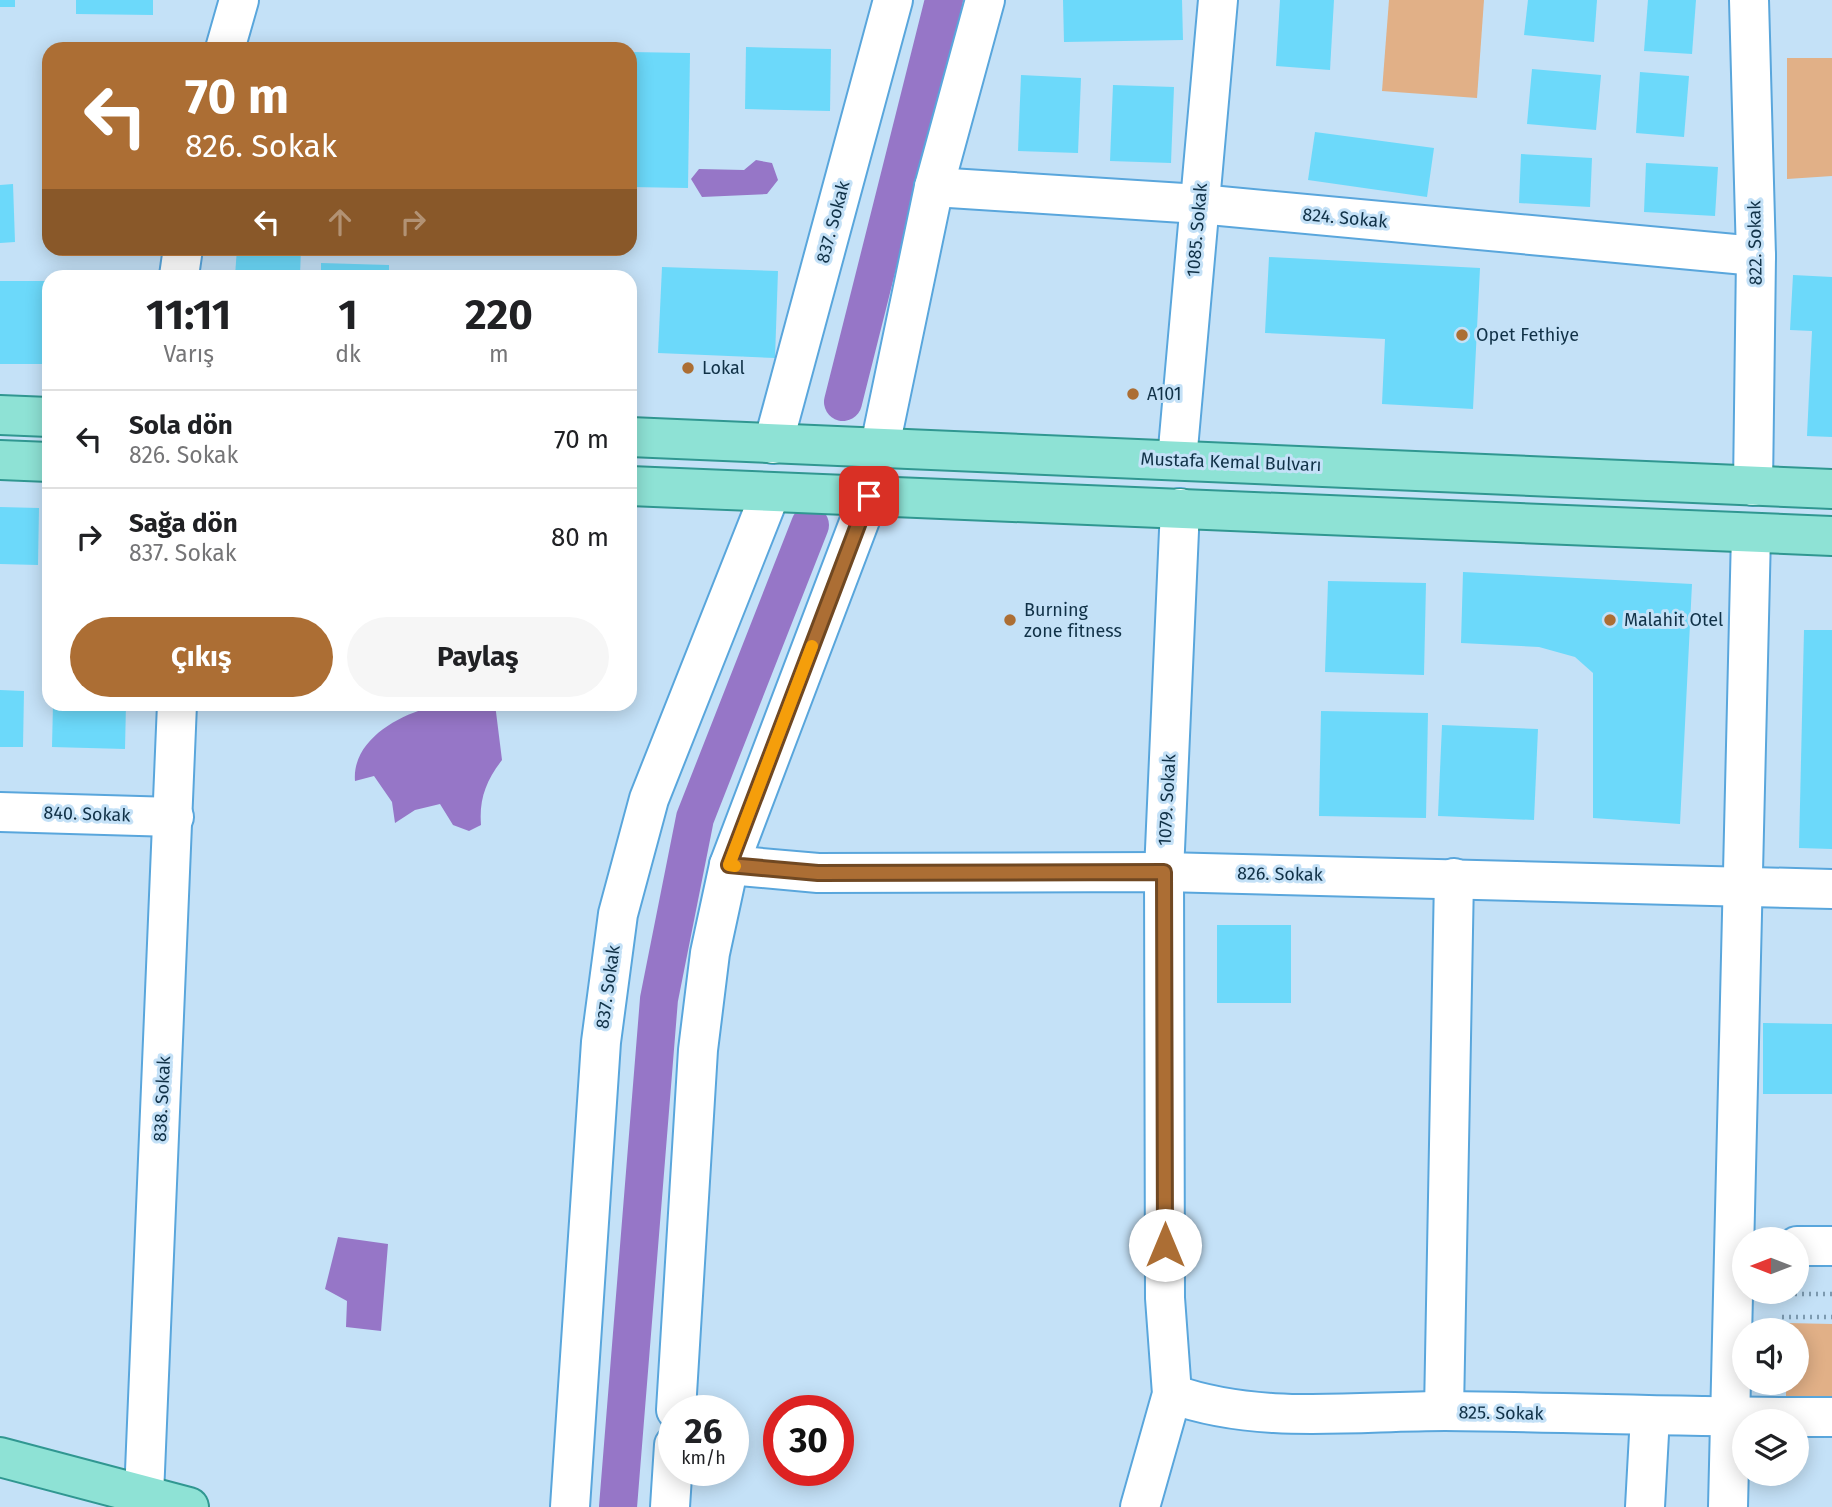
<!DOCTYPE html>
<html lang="tr">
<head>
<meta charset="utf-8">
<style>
  :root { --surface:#fff; --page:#f6f6f6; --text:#202124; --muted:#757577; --line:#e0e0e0; --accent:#ac6e34 }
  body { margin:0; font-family:"Fira Sans",sans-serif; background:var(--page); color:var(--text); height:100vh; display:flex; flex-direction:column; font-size:26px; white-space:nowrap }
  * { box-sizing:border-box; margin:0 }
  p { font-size:23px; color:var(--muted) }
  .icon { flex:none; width:38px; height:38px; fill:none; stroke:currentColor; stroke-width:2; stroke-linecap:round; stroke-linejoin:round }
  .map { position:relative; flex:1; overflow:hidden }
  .side { position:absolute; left:42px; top:270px; width:595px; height:441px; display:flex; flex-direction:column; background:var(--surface); border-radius:21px; box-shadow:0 4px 18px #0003 }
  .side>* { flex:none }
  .banner { position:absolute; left:42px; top:42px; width:595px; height:214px; border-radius:21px; box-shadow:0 4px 18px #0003; background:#ac6e34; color:#fff; overflow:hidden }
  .needle { width:46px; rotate:270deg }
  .controls { position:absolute; left:1732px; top:1227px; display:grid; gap:14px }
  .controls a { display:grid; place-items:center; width:77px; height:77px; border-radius:50%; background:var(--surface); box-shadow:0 4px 18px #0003; font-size:35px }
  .speed { position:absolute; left:658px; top:1395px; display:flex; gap:14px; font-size:35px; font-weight:700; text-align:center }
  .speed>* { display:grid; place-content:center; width:91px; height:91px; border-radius:50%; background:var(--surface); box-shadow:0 4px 18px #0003; line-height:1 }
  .speed small { font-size:18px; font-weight:400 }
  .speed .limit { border:10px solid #d22; background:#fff; color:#111 }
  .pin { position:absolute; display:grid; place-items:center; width:60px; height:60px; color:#fff; margin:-30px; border-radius:14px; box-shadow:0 4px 10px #0006 }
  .me { position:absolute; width:77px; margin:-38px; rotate:0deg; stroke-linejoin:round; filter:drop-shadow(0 0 5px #0008) }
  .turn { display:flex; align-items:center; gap:24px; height:147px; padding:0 28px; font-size:32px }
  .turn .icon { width:91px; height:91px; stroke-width:2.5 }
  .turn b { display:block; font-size:49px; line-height:60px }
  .lanes { display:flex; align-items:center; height:66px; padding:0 28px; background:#0003; justify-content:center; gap:35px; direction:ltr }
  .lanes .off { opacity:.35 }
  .eta { display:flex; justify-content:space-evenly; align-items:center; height:119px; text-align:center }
  .eta b { font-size:42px; font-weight:700; line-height:49px }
  .primary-button { display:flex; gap:14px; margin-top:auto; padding:14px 28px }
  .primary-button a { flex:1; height:80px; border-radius:42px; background:var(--accent); color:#fff; font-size:28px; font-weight:700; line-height:80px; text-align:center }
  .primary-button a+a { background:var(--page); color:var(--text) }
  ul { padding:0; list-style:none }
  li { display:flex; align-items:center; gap:21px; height:98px; padding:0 28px; border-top:2px solid var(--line) }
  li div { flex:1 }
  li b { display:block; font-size:26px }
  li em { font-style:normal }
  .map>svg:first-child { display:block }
  .green { fill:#e1b087 }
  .water { fill:#9676c7 }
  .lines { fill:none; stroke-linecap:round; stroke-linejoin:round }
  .canal { stroke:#9676c7; stroke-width:38 }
  .building { fill:#6cd9fa }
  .minor-casing { stroke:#59a6dc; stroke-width:42 }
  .major-casing { stroke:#309791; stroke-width:42 }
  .path { stroke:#7c9ab0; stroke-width:4.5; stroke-dasharray:2 5; stroke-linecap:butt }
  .minor { stroke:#fff; stroke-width:38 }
  .major { stroke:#8ee2d5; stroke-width:38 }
  .route-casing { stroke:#704822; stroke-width:18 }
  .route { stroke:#ac6e34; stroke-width:12 }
  .slow { stroke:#f59e0b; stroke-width:12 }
  .poi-dot { fill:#ac6e34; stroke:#c4e1f7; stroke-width:2.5 }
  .labels { text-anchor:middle; stroke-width:6; stroke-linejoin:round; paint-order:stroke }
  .street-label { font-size:18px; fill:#103147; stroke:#c4e1f7 }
  .poi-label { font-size:18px; fill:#103147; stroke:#c4e1f7; text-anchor:start }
</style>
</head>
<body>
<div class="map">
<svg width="1832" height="1507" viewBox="0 0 1832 1507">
  <rect width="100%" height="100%" fill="#c4e1f7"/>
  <g class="green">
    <path d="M1389,0H1484L1477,98L1382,91Z"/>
    <path d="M1787,58H1832V176L1787,179Z"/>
    <path d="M1787,1323L1832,1324V1406L1786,1405V1383L1797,1382V1330H1787Z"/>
  </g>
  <g class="water">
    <path d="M756,160L772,163L778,180L767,194L702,197L691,179L699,169L744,170Z"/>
    <path d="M455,704H495L502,760C486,781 479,799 481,825L469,831L453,825L440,804L415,810L395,823L392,802L374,776L355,781C352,744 391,719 424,709C434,706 448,708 455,704Z"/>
    <path d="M338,1237L388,1244L381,1331L346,1327L347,1301L325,1289Z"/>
  </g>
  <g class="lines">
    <g class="canal">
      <path d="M843,402L944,0"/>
      <path d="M618,1507L659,999L695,818L810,525"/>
    </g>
  </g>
  <g class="building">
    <rect x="0" y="0" width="15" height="7"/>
    <path d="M76,0H153V15L76,14Z"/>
    <path d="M1063,0H1182L1183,40L1064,42Z"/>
    <path d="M1280,0H1334L1330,70L1276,66Z"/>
    <path d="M1528,0H1597L1594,42L1524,35Z"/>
    <path d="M1648,0H1696L1692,54L1644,51Z"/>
    <path d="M746,47L831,49L830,111L745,109Z"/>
    <path d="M630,52L690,53L688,188L630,187Z"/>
    <path d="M1532,69L1601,75L1596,130L1527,124Z"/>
    <path d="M1640,72L1689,76L1684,137L1636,133Z"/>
    <path d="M1021,75L1081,78L1078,153L1018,151Z"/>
    <path d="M1113,85L1174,87L1171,163L1110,161Z"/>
    <path d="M1315,132L1434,148L1427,197L1308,180Z"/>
    <path d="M1521,154L1592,158L1590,207L1519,203Z"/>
    <path d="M1646,163L1718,167L1715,216L1644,212Z"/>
    <path d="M13,184L15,242L0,243V185Z"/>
    <path d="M237,248H301L300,276H235Z"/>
    <path d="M1269,257L1480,268L1473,409L1382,404L1385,339L1265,333Z"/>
    <path d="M321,263L389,265V276H321Z"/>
    <path d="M662,267L778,271L775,358L658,353Z"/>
    <path d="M462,270V276H398V271Z"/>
    <path d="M1793,275L1832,277V437L1807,436L1812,331L1790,330Z"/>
    <rect x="0" y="281" width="49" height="83"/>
    <path d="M0,507L39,508L38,565L0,564Z"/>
    <path d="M1463,572L1692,584L1680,824L1593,818V673L1575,657L1539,647L1461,643Z"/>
    <path d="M1328,581L1426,583L1424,675L1325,672Z"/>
    <path d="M1804,630H1832V849L1799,848Z"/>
    <path d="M0,690L24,691L23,747H0Z"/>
    <path d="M53,704H126L125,749L52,747Z"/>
    <path d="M1321,711L1428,713L1426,818L1319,816Z"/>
    <path d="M1442,725L1538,729L1534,820L1438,816Z"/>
    <rect x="1217" y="925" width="74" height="78"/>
    <path d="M1763,1023L1832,1024V1094H1763Z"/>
  </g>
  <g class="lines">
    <defs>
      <g id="minor">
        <path d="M1749,0L1756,256L1753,486"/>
        <path d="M225,49L239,0"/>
        <path d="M934,187L1199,204L1756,256"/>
        <path d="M179,276L183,248"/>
        <path d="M773,444L893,0"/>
        <path d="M880,446L934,187L985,0"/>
        <path d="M1177,460L1218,0"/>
        <path d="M0,812L174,817"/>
        <path d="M729,865L818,873L1164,872L1832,889"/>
        <path d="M1797,1246H1832"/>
        <path d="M1172,1394C1259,1425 1354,1411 1445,1411C1574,1412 1703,1418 1832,1417"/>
        <path d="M676,1410L698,1050L710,953L729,865L869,496"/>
        <path d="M1444,1411L1454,878"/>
        <path d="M144,1495L177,704"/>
        <path d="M570,1507L601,1042L618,914L649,799L770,494"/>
        <path d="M670,1507L674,1445"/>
        <path d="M1140,1507L1172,1394L1165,1298L1164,872L1180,508"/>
        <path d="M1645,1507L1650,1416"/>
        <path d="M1728,1507L1751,534"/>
      </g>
      <g id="major">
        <path d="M0,415L49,417"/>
        <path d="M630,437L1832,489"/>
        <path d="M0,460L49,462"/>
        <path d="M630,486L1832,536"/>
        <path d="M0,1457L189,1507"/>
      </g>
    </defs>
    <use href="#minor" class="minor-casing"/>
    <use href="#major" class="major-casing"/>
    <g class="path">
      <path d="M1781,1294H1832"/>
      <path d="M1782,1317H1832"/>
    </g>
    <use href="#minor" class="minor"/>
    <use href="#major" class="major"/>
  </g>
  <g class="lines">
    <defs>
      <path id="route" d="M869,496L729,865L818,873L1164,872L1165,1245"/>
    </defs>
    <use href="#route" class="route-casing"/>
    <use href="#route" class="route"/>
    <path class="slow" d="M735,866L729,865L812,646"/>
  </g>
  <g class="poi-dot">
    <circle cx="1462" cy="335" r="7"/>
    <circle cx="688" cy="368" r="7"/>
    <circle cx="1133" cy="394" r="7"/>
    <circle cx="1010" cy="620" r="7"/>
    <circle cx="1610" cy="620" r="7"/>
  </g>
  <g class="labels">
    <g class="street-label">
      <text transform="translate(1345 218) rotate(5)" y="6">824. Sokak</text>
      <text transform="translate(833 222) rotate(-75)" y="6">837. Sokak</text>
      <text transform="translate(1197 230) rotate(-85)" y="6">1085. Sokak</text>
      <text transform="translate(1755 243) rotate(-91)" y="6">822. Sokak</text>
      <text transform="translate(1231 462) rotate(2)" y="6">Mustafa Kemal Bulvarı</text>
      <text transform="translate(1167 800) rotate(-87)" y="6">1079. Sokak</text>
      <text transform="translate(87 814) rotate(2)" y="6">840. Sokak</text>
      <text transform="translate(1280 874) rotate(1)" y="6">826. Sokak</text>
      <text transform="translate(608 987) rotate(-82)" y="6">837. Sokak</text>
      <text transform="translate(162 1099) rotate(-87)" y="6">838. Sokak</text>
      <text transform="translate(1501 1413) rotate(1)" y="6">825. Sokak</text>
    </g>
    <g class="poi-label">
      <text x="1476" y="341">Opet Fethiye</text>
      <text x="702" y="374">Lokal</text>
      <text x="1147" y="400">A101</text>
      <text x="1024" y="616">Burning<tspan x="1024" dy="21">zone fitness</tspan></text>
      <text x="1624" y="626">Malahit Otel</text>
    </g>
  </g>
</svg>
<div class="controls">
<a><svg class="needle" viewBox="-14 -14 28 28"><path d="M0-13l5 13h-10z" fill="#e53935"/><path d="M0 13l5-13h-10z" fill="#757577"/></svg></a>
<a><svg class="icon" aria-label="sound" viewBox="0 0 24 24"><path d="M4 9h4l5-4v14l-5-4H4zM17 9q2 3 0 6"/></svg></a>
<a><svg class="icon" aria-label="layers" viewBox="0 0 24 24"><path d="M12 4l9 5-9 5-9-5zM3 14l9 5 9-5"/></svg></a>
</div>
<div class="speed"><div>26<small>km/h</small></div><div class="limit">30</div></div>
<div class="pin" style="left:869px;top:496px;background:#d93025"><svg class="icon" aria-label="arrive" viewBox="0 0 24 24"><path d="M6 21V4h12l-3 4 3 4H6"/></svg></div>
<svg class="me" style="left:1165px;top:1245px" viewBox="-20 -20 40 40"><circle r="19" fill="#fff"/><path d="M0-13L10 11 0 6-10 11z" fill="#ac6e34"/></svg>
<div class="banner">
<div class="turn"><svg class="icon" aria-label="left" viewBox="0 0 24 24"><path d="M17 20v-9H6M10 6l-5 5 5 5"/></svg><div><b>70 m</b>826. Sokak</div></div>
<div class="lanes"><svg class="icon" aria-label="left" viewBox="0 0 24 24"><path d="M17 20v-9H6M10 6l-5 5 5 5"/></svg><svg class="icon off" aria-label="ahead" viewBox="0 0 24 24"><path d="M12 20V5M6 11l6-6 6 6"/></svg><svg class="icon off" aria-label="right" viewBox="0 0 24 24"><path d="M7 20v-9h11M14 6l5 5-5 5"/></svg></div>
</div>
<section class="side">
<div class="eta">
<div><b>11:11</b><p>Varış</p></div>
<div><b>1</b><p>dk</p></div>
<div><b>220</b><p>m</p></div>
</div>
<ul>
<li><svg class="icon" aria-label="left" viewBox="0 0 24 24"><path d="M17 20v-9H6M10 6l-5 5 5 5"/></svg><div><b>Sola dön</b><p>826. Sokak</p></div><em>70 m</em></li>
<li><svg class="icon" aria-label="right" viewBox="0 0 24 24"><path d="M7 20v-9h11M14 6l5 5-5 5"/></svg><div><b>Sağa dön</b><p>837. Sokak</p></div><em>80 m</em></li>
</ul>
<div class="primary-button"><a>Çıkış</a><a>Paylaş</a></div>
</section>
</div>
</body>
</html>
